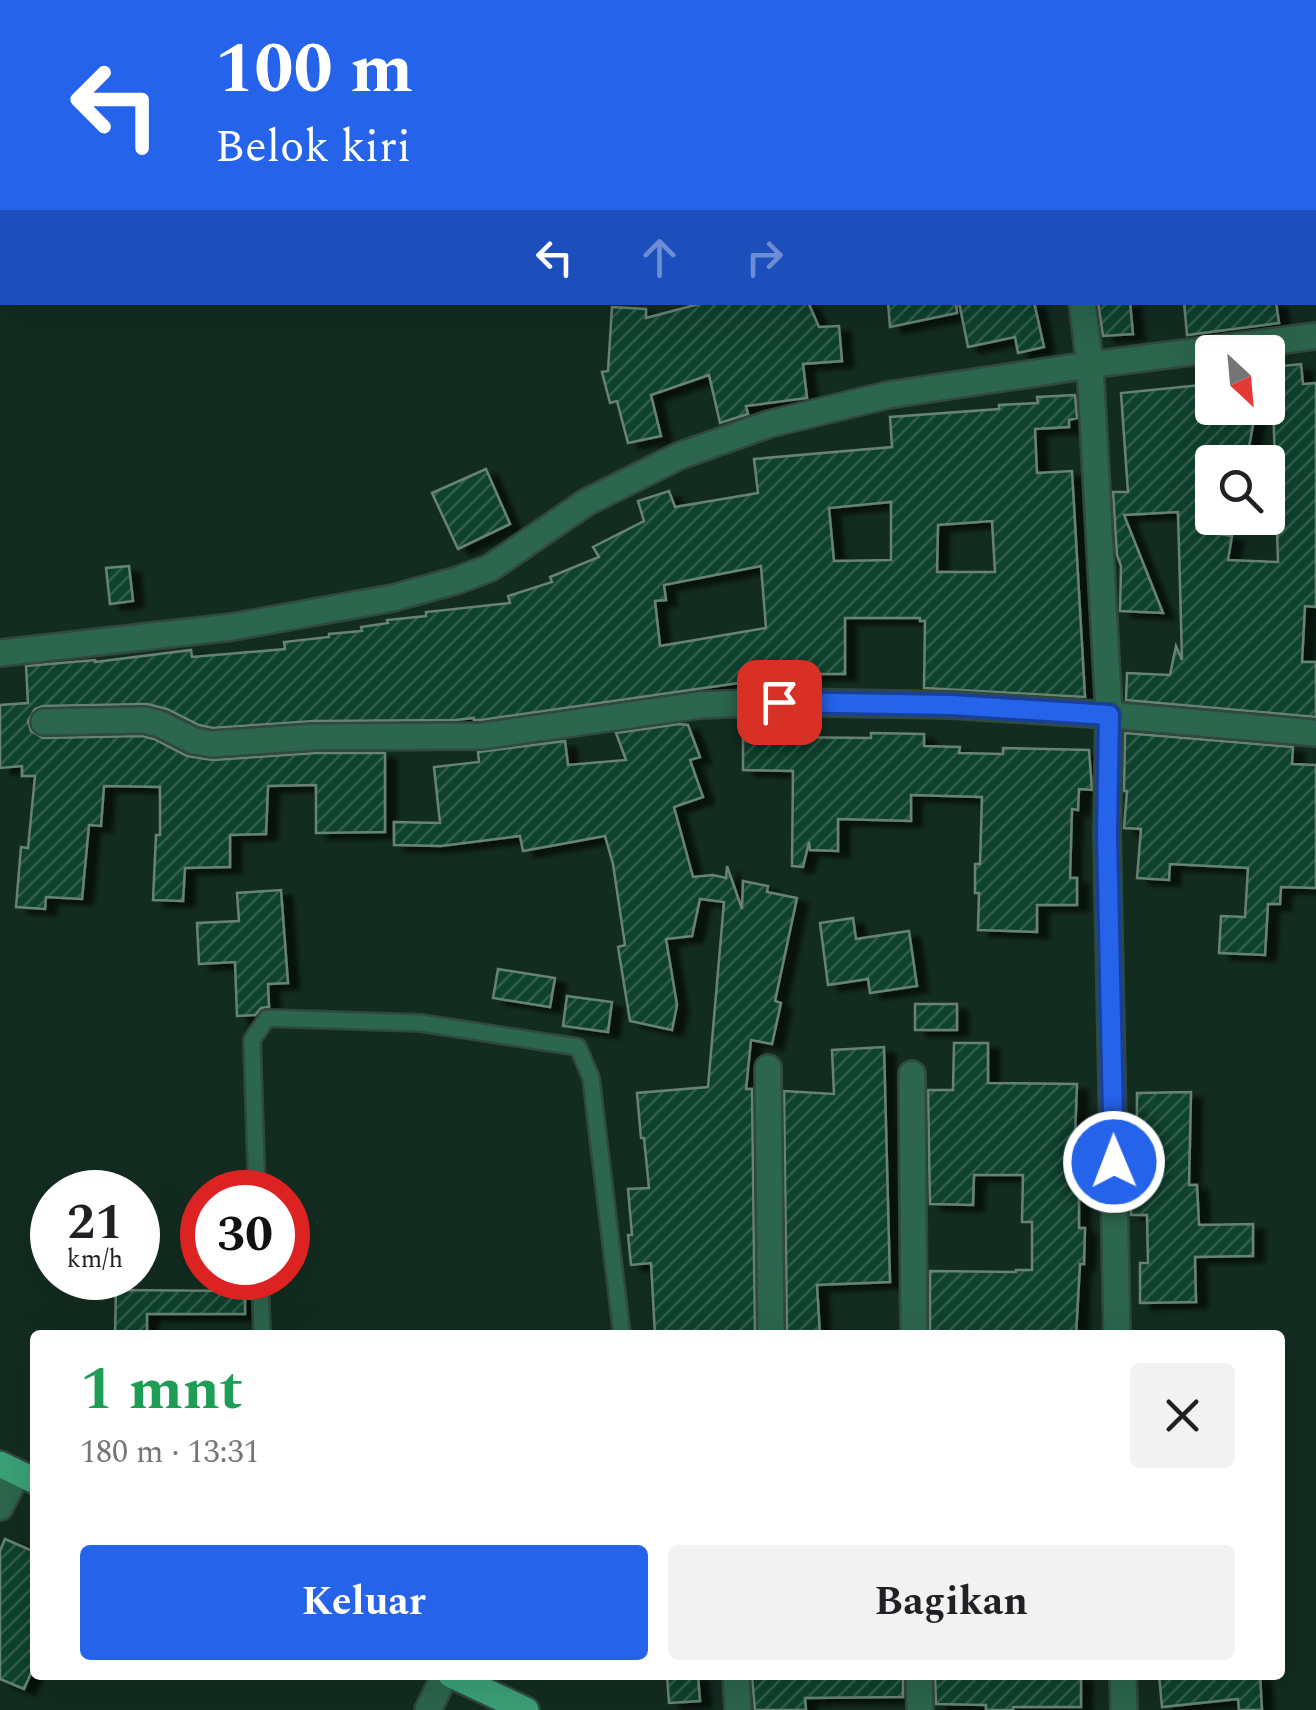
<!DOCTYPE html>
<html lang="id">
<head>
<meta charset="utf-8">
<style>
  :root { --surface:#fff; --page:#f2f2f2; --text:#202124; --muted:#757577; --accent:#2563eb }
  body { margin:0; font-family:Spectral,serif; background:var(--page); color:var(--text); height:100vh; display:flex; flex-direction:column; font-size:38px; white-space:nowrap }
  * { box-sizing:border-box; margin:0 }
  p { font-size:32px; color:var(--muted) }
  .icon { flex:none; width:55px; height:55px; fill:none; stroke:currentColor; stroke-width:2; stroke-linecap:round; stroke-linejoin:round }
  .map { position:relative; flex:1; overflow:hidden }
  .side { position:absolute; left:30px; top:1330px; width:1255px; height:350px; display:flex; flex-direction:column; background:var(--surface); border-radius:10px; box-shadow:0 10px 40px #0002 }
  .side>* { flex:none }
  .banner { position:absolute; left:0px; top:0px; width:1318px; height:305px; box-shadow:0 10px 40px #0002; background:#2563eb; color:#fff; overflow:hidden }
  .needle { width:65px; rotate:154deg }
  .buttons { position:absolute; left:1195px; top:335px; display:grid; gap:20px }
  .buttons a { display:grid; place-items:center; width:90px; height:90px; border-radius:10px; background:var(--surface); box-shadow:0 10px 40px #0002; font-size:50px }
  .speed { position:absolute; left:30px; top:1170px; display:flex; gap:20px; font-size:50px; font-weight:700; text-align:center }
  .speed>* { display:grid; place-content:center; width:130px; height:130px; border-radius:50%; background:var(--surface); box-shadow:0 10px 40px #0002; line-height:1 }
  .speed small { font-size:25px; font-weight:400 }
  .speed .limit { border:15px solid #d22; background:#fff; color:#111 }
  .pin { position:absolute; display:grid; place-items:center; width:85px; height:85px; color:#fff; margin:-42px; border-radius:20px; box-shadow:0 5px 15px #0006 }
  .me { position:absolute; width:110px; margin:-55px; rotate:359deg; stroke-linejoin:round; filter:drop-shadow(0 0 8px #0008) }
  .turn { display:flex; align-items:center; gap:35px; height:210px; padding:0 50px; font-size:45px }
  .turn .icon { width:130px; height:130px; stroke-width:2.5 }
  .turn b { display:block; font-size:70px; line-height:85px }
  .lanes { display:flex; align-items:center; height:95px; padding:0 50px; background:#0003; justify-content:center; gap:50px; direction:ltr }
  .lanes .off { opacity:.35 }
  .round { display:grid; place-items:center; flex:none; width:105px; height:105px; border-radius:10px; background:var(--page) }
  .summary { display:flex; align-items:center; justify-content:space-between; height:170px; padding:0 50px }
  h1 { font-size:60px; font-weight:700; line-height:75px; color:#1e9e55 }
  .button { display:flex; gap:20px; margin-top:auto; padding:20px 50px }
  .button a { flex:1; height:115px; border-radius:10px; background:var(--accent); color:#fff; font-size:40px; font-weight:700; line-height:115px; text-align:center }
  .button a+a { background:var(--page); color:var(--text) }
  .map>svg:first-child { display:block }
  .building { fill:url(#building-hatch); stroke:#678374; stroke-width:2.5; fill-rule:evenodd; filter:url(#shadow) }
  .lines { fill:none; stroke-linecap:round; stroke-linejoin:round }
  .lane-casing { stroke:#31483c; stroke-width:20 }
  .street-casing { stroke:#31483c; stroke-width:30 }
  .primary-casing { stroke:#31483c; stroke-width:30 }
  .lane { stroke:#2c664c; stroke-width:15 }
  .street { stroke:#2c664c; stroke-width:25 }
  .primary { stroke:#3ca176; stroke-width:25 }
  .route-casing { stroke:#184099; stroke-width:25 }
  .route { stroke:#2563eb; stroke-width:18 }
</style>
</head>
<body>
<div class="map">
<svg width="1316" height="1710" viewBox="0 0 1316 1710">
  <defs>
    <pattern id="building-hatch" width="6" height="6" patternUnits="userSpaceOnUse" patternTransform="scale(2.5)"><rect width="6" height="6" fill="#10422e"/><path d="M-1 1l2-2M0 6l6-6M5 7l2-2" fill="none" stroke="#325d4b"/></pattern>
    <filter id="shadow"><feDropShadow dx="11" dy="6" stdDeviation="2.5" flood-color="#0009"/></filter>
  </defs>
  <rect width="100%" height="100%" fill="#132c20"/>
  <g class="building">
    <path d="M706,302H808L819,327L839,326L842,361L803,364L807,398L746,406L748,414L720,423L709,375L651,395L661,436L628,443L617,401L610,403L602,372L608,371L612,307L646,309V318Z"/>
    <path d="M888,302H956L957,313L890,327Z"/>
    <path d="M959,302H1034L1044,347L1018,353L1015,337L968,347Z"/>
    <path d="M1098,302H1130L1133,334L1103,336Z"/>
    <path d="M1184,302H1276L1279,323L1187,335Z"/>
    <path d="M1301,364L1303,384L1316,383V607L1305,606L1302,662H1316V717L1126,700L1127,673L1170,675L1176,646L1182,660L1178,512L1124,515L1163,613L1120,611L1121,566L1117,555L1113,492H1128L1121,393L1212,384V408H1256L1249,447H1212L1214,533L1232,536L1228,560L1278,562L1272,367Z"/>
    <path d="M1075,395L1077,418L1069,420V427L1035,429L1037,473L1072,471L1085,697L924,688L925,621H920V618H845V674H784L785,686L739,687V683L481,720H474V718L455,720L314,721L213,728L199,725L167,709L147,704L43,706L35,709L28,721L31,731L43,738L142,736L154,739L187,756L213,760L315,753H385V832L316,833V785L268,786L266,834L230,835V867L185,868L183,901L153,900L156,835H160V787L104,786L101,826L89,825L82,899L46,897L45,909L16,907L21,847L28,848L35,776H22V766L0,768V705L28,703L26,666L95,660V662L191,650L192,657L285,649L284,642L329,637V634L362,631L361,627L388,623L387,620L426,616V612L510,603L508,596L552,582L550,577L599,557L593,547L644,521L638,501L669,491L675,507L758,493L754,459L892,447L890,417L999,409V405L1038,403L1037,397ZM891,502V560L834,561L829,508ZM992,521L995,572H937L938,525ZM761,566L766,628L660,646L655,601L666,600L664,585Z"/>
    <path d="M486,469L510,524L458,549L432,493Z"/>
    <path d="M129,566L133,601L110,604L106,568Z"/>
    <path d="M679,724L688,725L700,757L690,760L703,797L674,807L693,877L713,875L726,878L727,866L742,909L743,881L768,886L767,892L797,898L775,1001L781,1003L772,1044L751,1040L746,1089H752L755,1335H655L651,1263L631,1265L628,1235H632L628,1189L649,1188L644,1138H641L637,1093L708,1087L724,902L700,899L692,936L666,939L677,1005L672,1030L630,1021L618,947L625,945L613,864L605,836L523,851L520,836L441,846L394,845V822L440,823L434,767L479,762L478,752L565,741L568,765L626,760L616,733Z"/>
    <path d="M743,726L779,727V737L871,738V733L924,734V746L960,747L959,753L1003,754V748L1089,750L1092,790L1079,789L1078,810L1072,809L1070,878H1077V905H1037V932L978,930L979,893H975V864H980L982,797L911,795V821L838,819V851L810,850L809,842L803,867L792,866L793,771L743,770Z"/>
    <path d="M1125,733L1293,747L1292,764L1316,765V888L1281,887L1280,904H1268L1265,955L1219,953L1221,916L1245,917L1248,868L1170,864L1169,880L1137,878L1141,829L1124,828L1127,791H1124Z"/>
    <path d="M281,890L288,983L268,984L269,1007L261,1008L255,1015L237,1016L235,962L199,964L197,923L239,921L237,893Z"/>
    <path d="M853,918L856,939L909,931L917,986L870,993L868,979L828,985L820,923Z"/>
    <path d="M498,969L555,978L550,1007L493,998Z"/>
    <path d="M567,996L612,1002L608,1032L563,1026Z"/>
    <rect x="915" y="1004" width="42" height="26"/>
    <path d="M954,1043H988V1083L1077,1084L1073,1188H1079V1228H1085L1084,1264H1080L1076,1335H930V1271L1016,1272V1270H1032V1222H1022L1023,1175H974L973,1205L930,1204L928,1090H953Z"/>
    <path d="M884,1047L890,1282L817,1285L820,1335H787L784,1091L834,1094L832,1050Z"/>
    <path d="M1191,1092L1189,1185H1197L1199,1225L1253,1224V1256L1195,1257L1196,1302L1140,1303V1263H1148L1147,1215H1131L1130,1193H1136L1137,1093Z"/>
    <path d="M116,1290L245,1291V1314H147V1335H115Z"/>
    <path d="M5,1539L35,1552V1664L24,1689L0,1679V1551Z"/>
    <path d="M667,1675H698L700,1701L669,1703Z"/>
    <path d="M773,1675H903V1697L805,1698L806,1710H755L752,1678Z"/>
    <path d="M935,1675H1081V1707H1013V1710H986V1705L936,1704Z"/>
    <path d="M1159,1675H1260L1262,1710H1239L1238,1699L1162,1707Z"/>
  </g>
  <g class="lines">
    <defs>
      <g id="lane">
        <path d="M257,1192L252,1040L267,1018L421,1023L578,1047L591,1078L622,1335"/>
        <path d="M260,1278L262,1335"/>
      </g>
      <g id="street">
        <path d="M1030,0V2"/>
        <path d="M1082,302L1090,365L1109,715L1107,835L1117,1335"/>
        <path d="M0,653L232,627L393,598L458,580L490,568L587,502L679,456L769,424L888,395L1090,365L1316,336"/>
        <path d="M44,722L144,720L160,724L194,741L212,744L314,737L482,736L700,705L779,702L952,705L1109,715L1316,733"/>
        <path d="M768,1068L771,1335"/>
        <path d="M912,1074L914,1335"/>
        <path d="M0,1507L17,1473"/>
        <path d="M736,1675L738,1710"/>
        <path d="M919,1675L920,1710"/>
        <path d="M1123,1675L1124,1710"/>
        <path d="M428,1710L445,1675"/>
      </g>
      <g id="primary">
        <path d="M0,1464L35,1481"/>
        <path d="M451,1675L526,1710"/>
      </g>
    </defs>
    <use href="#lane" class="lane-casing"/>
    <use href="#street" class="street-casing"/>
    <use href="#primary" class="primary-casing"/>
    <use href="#lane" class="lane"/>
    <use href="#street" class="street"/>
    <use href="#primary" class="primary"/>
  </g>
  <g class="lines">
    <defs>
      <path id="route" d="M779,702L952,705L1109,715L1107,835L1114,1162"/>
    </defs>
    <use href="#route" class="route-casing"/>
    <use href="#route" class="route"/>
  </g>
</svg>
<div class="buttons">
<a><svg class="needle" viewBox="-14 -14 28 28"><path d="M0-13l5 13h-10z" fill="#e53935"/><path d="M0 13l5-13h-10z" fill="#757577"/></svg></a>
<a><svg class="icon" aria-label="search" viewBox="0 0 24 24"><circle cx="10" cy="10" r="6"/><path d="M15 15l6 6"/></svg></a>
</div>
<div class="speed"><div>21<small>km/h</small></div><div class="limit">30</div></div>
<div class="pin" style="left:779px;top:702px;background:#d93025"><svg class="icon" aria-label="arrive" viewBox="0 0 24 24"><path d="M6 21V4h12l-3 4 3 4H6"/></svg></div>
<svg class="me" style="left:1114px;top:1162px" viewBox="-20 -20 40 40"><circle r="17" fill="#2563eb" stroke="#fff" stroke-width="3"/><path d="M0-11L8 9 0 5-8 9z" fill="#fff"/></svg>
<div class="banner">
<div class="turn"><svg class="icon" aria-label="left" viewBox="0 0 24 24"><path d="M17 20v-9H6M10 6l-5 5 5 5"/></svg><div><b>100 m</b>Belok kiri</div></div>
<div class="lanes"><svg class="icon" aria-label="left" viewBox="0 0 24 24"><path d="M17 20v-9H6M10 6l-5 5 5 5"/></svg><svg class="icon off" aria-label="ahead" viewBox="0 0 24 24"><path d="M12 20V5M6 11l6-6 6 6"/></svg><svg class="icon off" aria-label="right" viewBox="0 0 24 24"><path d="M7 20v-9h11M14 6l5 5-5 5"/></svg></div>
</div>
<section class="side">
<div class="summary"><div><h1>1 mnt</h1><p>180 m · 13:31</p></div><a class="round"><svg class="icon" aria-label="close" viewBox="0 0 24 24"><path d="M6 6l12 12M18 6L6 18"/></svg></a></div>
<div class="button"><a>Keluar</a><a>Bagikan</a></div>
</section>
</div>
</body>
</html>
